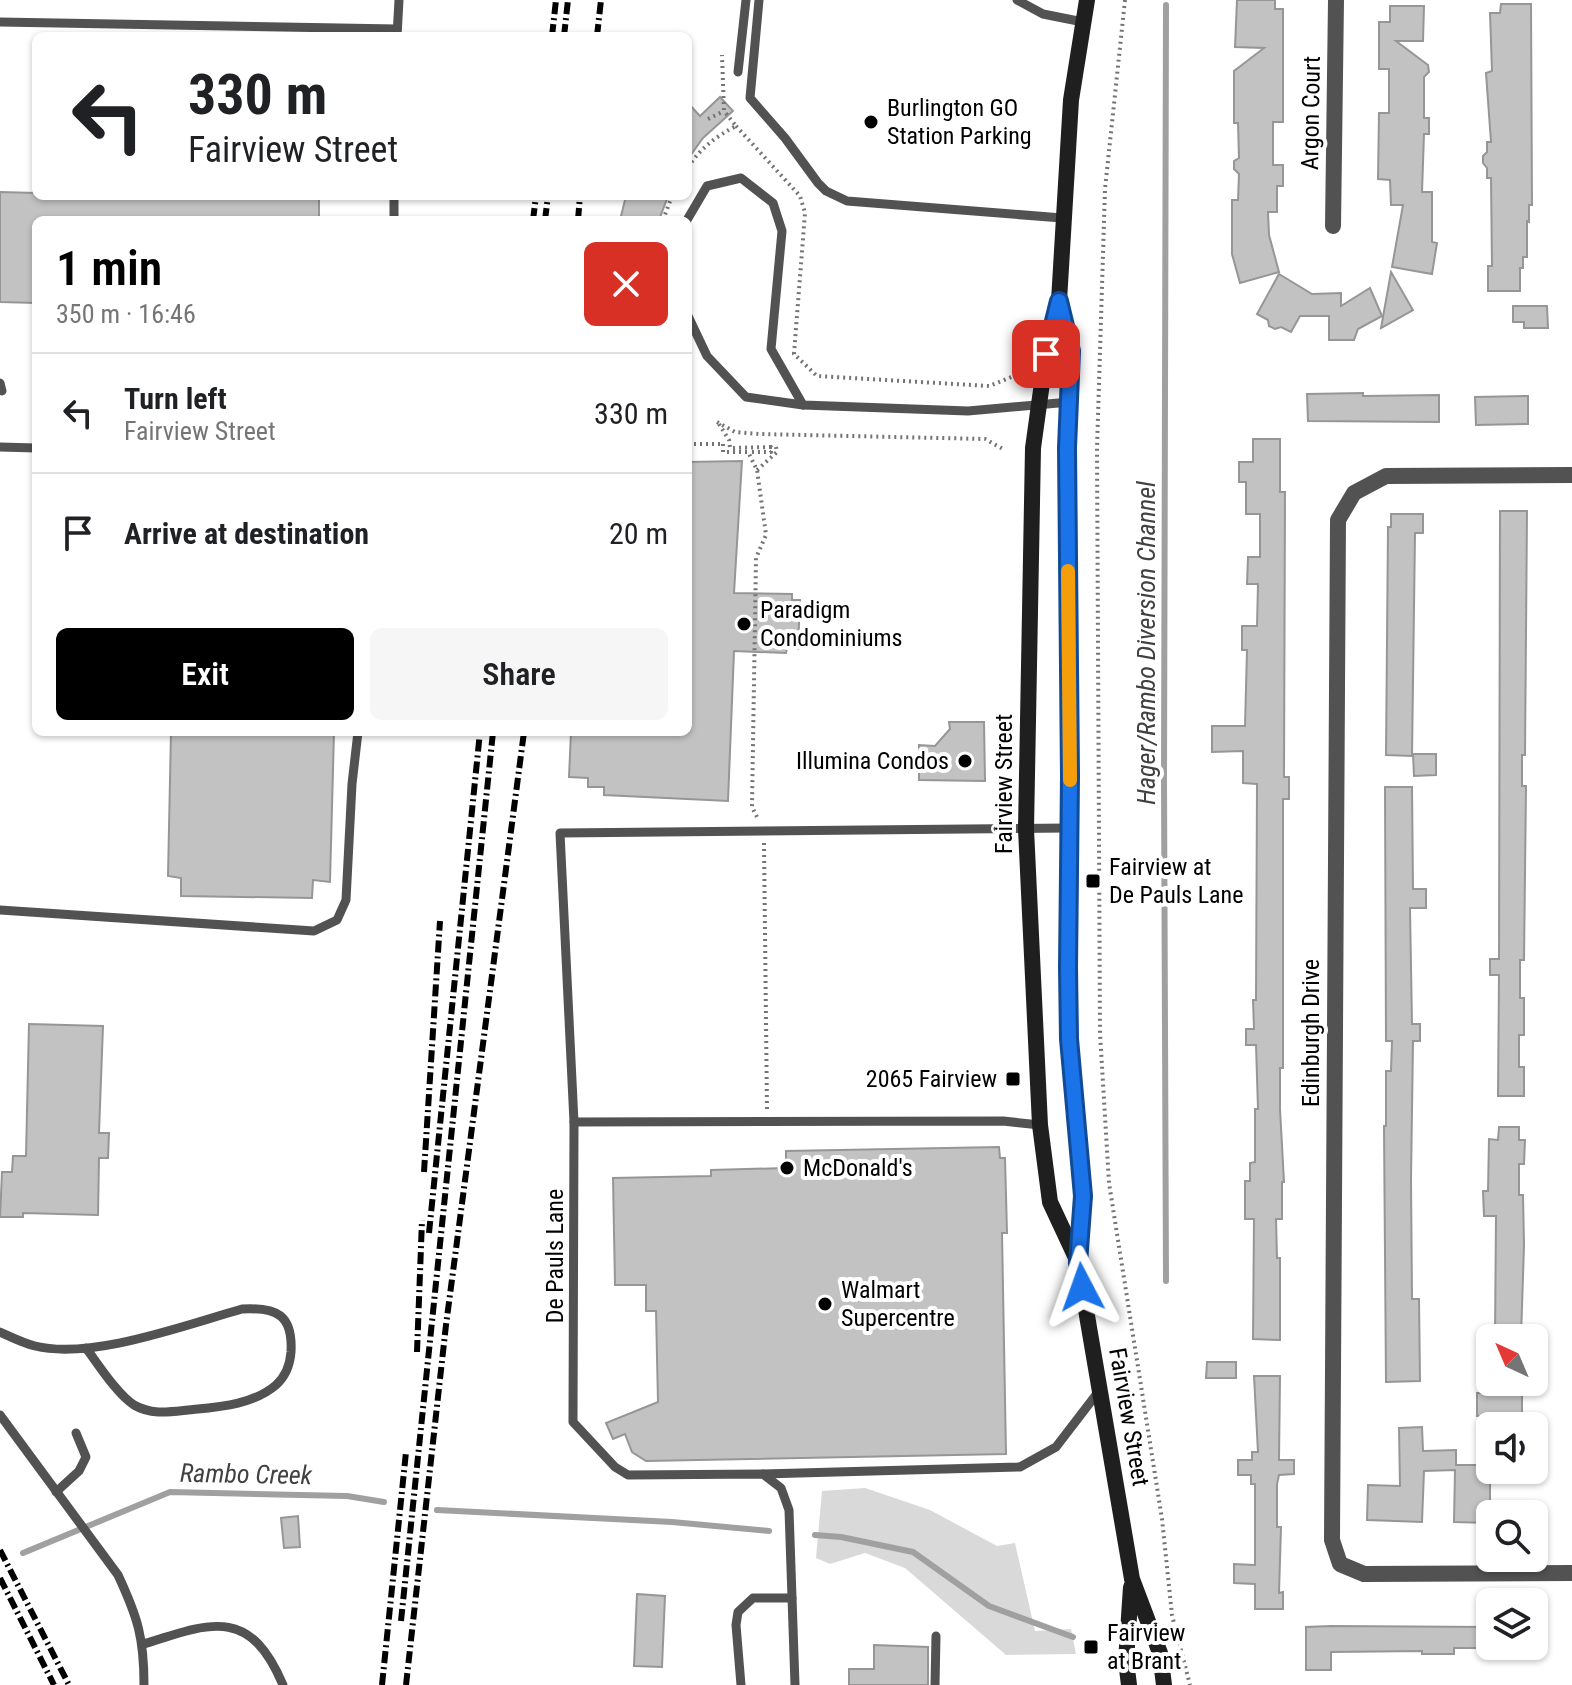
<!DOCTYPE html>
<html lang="en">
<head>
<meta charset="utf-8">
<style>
  :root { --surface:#fff; --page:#f6f6f6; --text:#202124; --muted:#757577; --line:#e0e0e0; --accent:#000 }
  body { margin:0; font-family:"Roboto Condensed",sans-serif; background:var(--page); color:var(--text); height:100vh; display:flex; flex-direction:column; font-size:30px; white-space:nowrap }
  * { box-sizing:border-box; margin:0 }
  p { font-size:26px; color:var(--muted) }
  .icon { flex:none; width:44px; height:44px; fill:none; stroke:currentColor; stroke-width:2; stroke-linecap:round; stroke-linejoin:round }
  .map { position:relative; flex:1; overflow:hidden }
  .drawer { position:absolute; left:32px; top:216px; width:660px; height:520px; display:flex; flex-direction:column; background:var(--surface); border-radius:12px; box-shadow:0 2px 6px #0004 }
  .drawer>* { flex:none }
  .hud { position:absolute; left:32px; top:32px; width:660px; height:168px; border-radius:12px; box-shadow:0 2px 6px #0004; background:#fff; color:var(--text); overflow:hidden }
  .needle { width:52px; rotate:316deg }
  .controls { position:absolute; left:1476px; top:1324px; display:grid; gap:16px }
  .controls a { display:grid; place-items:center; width:72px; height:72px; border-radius:12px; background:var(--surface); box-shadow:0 2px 6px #0004; font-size:40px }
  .pin { position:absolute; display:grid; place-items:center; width:68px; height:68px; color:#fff; margin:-34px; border-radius:16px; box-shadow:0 4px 12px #0006 }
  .me { position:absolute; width:88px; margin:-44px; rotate:356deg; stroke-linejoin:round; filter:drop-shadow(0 0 6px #0008) }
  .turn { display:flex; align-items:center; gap:28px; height:168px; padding:0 24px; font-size:36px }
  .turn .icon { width:104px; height:104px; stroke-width:2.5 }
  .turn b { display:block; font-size:56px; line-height:68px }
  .round { display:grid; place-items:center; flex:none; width:84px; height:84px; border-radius:12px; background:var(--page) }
  .summary { display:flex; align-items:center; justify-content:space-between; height:136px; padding:0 24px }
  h1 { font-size:48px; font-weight:600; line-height:60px; color:var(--accent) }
  .action { display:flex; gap:16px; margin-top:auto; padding:16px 24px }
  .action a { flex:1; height:92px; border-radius:12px; background:var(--accent); color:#fff; font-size:32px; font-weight:600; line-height:92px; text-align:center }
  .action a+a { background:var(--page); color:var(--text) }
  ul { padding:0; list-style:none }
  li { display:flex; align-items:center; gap:24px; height:120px; padding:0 24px; border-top:2px solid var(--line) }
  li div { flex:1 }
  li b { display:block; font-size:30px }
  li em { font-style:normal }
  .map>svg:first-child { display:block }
  .green { fill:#d9d9d9 }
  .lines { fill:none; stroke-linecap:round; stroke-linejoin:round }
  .stream { stroke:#a0a0a0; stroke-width:6 }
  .building { fill:#c2c2c2; stroke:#969696; stroke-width:2 }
  .path { stroke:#747474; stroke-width:4; stroke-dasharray:2 4; stroke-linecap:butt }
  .service { stroke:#525252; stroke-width:9 }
  .minor { stroke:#525252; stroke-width:16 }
  .secondary { stroke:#1f1f1f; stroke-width:16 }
  .rail { stroke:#000; stroke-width:6; stroke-dasharray:12 4 2 4; stroke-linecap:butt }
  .route-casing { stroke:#114b97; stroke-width:20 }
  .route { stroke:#1a73e8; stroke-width:14 }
  .slow { stroke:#f59e0b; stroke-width:14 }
  .poi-dot { fill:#000; stroke:#fff; stroke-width:3 }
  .labels { text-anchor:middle; stroke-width:8; stroke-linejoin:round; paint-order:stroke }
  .poi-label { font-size:24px; fill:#000; stroke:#fff; text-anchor:start }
  .street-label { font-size:24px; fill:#000; stroke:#fff }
  .water-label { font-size:26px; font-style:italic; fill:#414141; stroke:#fff }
</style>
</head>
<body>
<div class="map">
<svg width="1572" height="1685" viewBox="0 0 1572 1685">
  <rect width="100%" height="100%" fill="#fff"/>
  <path class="green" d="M865,1488L930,1510L997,1546L1015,1543L1035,1631L1071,1629L1076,1654L1006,1655L905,1568L865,1553L830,1564L816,1558L822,1491Z"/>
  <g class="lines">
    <g class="stream">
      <path d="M1166,1281L1164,780L1166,5"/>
      <path d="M437,1510L672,1522L769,1531"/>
      <path d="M815,1535L841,1537L913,1552L989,1606L1073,1637"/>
      <path d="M23,1553L170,1492L347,1496L384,1502"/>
    </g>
  </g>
  <g class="building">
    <path d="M1237,0H1275V9H1283V122H1273V165H1283V186H1277V212H1268L1269,235L1279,272L1240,283L1232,254V200H1238L1239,174L1234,169V161L1239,158L1238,123H1234V71L1264,48L1235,47Z"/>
    <path d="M1501,4H1531L1532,205H1529V222L1527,221V257H1523V268H1520V291H1488V266H1492L1491,178H1487V168L1483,163V156L1487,152V142H1491L1486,73L1492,71L1490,13H1500Z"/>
    <path d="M1390,6H1424L1423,41H1396L1428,65L1429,72L1424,77V118H1429V134H1424L1422,192H1432V242L1437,243L1432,274L1392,267L1403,205H1391L1390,180L1378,179L1379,113H1389V69H1379V22H1390Z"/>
    <path d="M720,97L733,111L703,138L688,159V103L700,116Z"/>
    <path d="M0,192L36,193V196H319V220H36V303L0,302Z"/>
    <path d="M626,196H668L659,220H620Z"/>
    <path d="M1391,272L1413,310L1381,328Z"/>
    <path d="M1279,274L1312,294L1341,293V306L1370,288L1382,316L1358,329L1354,340H1329V316H1300L1291,332L1281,327L1275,329L1269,326L1268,320L1257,314Z"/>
    <path d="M1513,306H1547L1548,328H1524V322H1513Z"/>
    <path d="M1363,393V396L1439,395V422L1308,421L1307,394Z"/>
    <path d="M1528,396V424L1476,425L1475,397Z"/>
    <path d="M1253,439H1280V492H1285L1284,777H1289V799H1283V1068H1280V1109L1284,1182H1282V1219H1276L1277,1258H1280V1340L1253,1339L1254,1219H1245V1181H1250V1163L1255,1162V1109H1258L1256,1045H1246V1029H1254L1253,1000H1256L1257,784L1243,783V751L1212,752V726H1245L1247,650H1242V626H1257L1258,584H1247L1248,557H1260V514H1246V482H1239V462H1253Z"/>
    <path d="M742,461L734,593L792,594V600H800L798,649L787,648L786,653L734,651L728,801L604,795V787H588V778L569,777L571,732H688V462Z"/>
    <path d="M1500,511H1527L1525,755H1522V786H1526L1524,960H1520V998H1524V1035H1519V1067H1524V1096H1498L1499,975H1490V959H1499Z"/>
    <path d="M1391,514H1423V533H1415L1412,756L1386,755L1388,527H1391Z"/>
    <path d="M949,722H984L985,781L919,780V745L935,746L950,729Z"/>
    <path d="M171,732H334L330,882L313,880L312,898L181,896V878L168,876Z"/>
    <path d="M1413,754H1436V775L1414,776Z"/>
    <path d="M1385,787H1412L1413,889H1426V908H1410L1412,1024H1420V1041H1413L1411,1179L1412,1299H1419L1420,1381L1386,1382L1384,1126H1386V1071H1391L1392,1041H1386Z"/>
    <path d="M29,1024L103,1026L99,1133H109L108,1158H99L98,1215L23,1213V1217H0L2,1172H12L13,1156H26Z"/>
    <path d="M1499,1127H1519V1140H1525L1524,1164H1519V1195H1523L1524,1245L1521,1338H1495L1496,1216H1484L1483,1191H1488L1489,1139L1498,1140Z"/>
    <path d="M999,1147L1000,1158H1005L1007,1233H1002L1006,1454L646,1461L632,1452L625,1434L613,1439L606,1423L658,1402L656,1311H646V1285H615L613,1178L711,1176V1170L786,1168V1151Z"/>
    <path d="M1207,1362H1236V1378H1206Z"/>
    <path d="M1254,1376H1280L1279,1460H1294V1474L1279,1475L1277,1484V1527H1281L1279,1593L1283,1592V1609H1255V1584L1234,1583V1564L1255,1565V1484H1251V1475H1238V1460H1252V1452H1258Z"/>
    <path d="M1522,1392V1414L1518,1415L1519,1426H1490V1416H1477V1393Z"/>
    <path d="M1422,1427L1423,1451L1456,1450V1465H1490V1523L1454,1522L1455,1470L1424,1471L1422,1522L1367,1520L1368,1485L1400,1486L1399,1428Z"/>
    <path d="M298,1516L300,1547L284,1548L281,1518Z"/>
    <path d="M637,1594L665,1596L662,1667L634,1666Z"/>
    <path d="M1331,1626L1490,1627V1648H1454V1654H1422V1651L1331,1652V1670H1306V1627Z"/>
    <path d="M874,1645L928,1647V1685H849V1669H874Z"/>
  </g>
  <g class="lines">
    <g class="path">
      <path d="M1125,0L1105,189L1097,448L1100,1033L1109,1183L1162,1519L1172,1615L1190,1685"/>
      <path d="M708,119L724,111"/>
      <path d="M736,126L800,196L805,213L794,354L817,376L989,386L1014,376"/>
      <path d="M688,167C701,148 715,137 736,126L724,111L722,55"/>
      <path d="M663,220L672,196"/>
      <path d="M688,383L691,388H688"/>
      <path d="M717,422L735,432L759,434L985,439L1003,449"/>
      <path d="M719,424L729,440L730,448L771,447V452H749"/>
      <path d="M688,444H723"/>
      <path d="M723,444V452H748L757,470L766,535L756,558L752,807L758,819"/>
      <path d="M757,470L777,452L776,447H771"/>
      <path d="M764,843L767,1110"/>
    </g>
    <g class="service">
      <path d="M759,0L750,98L785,138L818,183L826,191L847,201L1062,218"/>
      <path d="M1017,0L1043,14L1083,22"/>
      <path d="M0,22L397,29"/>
      <path d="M397,36L399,0"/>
      <path d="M738,72L746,0"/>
      <path d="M394,220V196"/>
      <path d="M687,220L707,186L741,178L773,203L782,231L771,349L803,405"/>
      <path d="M688,316L707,356L746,397L803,405L968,411L1070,402"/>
      <path d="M0,383L2,391"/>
      <path d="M0,447L36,448"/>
      <path d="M0,910L314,931L337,920L346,900L352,784L358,732"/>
      <path d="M574,1122L560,833L1068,828"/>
      <path d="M0,1332C11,1337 23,1343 35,1346C92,1360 185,1325 242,1309C277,1307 293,1315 291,1352C290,1365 286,1376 276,1385C253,1405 217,1407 188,1410C169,1412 151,1415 134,1405C117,1394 98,1364 86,1348"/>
      <path d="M0,1415L118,1575C138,1618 144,1638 144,1685"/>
      <path d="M763,1474L1020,1467L1056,1447L1099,1391"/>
      <path d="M56,1492L79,1471L86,1457L76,1433"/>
      <path d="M144,1644C212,1622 250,1607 283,1685"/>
      <path d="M741,1685L736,1625L738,1612L753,1598H792"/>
      <path d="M795,1685L789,1510L781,1488L763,1474L628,1475L615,1467L573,1422L574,1122L1003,1121L1040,1125"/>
      <path d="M935,1685L936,1636"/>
    </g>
    <g class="minor">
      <path d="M1333,226L1336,0"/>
      <path d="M1572,475L1386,476L1354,493L1338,520L1332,1540L1340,1564L1364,1574L1572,1573"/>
    </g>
    <g class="secondary">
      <path d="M1059,301L1071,351L1067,448L1070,776L1068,943L1069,1039L1083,1196L1078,1263L1132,1579L1160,1653L1164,1685"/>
      <path d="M1078,1262L1050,1202L1040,1125L1026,829L1033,448L1046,354L1059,301L1071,100L1087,0"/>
      <path d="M1129,1685L1126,1661L1131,1587"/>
    </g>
    <g class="rail">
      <path d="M552,36L556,0"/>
      <path d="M564,36L568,0"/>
      <path d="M597,36L601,0"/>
      <path d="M533,220L536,196"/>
      <path d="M545,220L548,196"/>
      <path d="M578,220L580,196"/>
      <path d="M424,1172L440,921"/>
      <path d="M429,1233L480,732"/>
      <path d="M417,1352L422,1220"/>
      <path d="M0,1550L69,1685"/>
      <path d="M0,1578L54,1685"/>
      <path d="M401,1621L493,732"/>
      <path d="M382,1685L406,1452"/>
      <path d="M406,1685L446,1325L524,732"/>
    </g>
  </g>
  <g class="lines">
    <defs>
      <path id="route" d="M1046,354L1059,301L1071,351L1067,448L1070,776L1068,967L1069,1039L1083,1196L1078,1263L1082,1287"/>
    </defs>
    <use href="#route" class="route-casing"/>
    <use href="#route" class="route"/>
    <path class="slow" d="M1068,571L1070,780"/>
  </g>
  <g class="poi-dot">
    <circle cx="871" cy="122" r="8"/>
    <circle cx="744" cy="624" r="8"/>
    <circle cx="965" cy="761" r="8"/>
    <rect x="1085" y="873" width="16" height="16" rx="4"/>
    <rect x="1005" y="1071" width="16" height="16" rx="4"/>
    <circle cx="787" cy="1168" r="8"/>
    <circle cx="825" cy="1304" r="8"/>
    <rect x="1083" y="1639" width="16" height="16" rx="4"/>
  </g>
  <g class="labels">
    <g class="poi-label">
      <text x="887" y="116">Burlington GO<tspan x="887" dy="28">Station Parking</tspan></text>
      <text x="760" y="618">Paradigm<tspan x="760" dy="28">Condominiums</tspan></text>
      <text x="949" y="769" text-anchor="end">Illumina Condos</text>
      <text x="1109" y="875">Fairview at<tspan x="1109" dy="28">De Pauls Lane</tspan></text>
      <text x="997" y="1087" text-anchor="end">2065 Fairview</text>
      <text x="803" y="1176">McDonald's</text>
      <text x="841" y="1298">Walmart<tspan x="841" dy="28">Supercentre</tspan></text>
      <text x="1107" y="1641">Fairview<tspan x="1107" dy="28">at Brant</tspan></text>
    </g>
    <g class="street-label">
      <text transform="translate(1311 113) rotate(-89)" y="8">Argon Court</text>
      <text transform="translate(1004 784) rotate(-90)" y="8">Fairview Street</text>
      <text transform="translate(1311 1033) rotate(-90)" y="8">Edinburgh Drive</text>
      <text transform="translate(555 1256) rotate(-90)" y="8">De Pauls Lane</text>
      <text transform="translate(1129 1417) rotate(80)" y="8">Fairview Street</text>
    </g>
    <g class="water-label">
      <text transform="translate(1146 643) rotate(-90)" y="9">Hager/Rambo Diversion Channel</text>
      <text transform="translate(246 1474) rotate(1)" y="9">Rambo Creek</text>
    </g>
  </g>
</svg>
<div class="controls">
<a><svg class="needle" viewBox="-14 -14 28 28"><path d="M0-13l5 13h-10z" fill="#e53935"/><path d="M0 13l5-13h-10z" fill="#757577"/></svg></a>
<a><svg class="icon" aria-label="sound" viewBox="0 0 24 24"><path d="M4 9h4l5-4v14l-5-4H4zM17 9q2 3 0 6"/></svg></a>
<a><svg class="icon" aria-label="search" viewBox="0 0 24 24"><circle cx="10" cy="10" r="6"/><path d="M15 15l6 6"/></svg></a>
<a><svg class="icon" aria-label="layers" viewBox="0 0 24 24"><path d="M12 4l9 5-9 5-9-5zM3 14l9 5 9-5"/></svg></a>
</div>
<div class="pin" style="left:1046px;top:354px;background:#d93025"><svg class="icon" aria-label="arrive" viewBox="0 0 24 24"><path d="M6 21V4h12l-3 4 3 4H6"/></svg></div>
<svg class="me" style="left:1082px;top:1287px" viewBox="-20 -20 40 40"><path d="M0-17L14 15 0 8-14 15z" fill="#1a73e8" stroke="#fff" stroke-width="4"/></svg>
<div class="hud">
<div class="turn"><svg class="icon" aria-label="left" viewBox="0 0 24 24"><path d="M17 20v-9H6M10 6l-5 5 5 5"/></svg><div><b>330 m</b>Fairview Street</div></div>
</div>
<section class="drawer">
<div class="summary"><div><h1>1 min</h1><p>350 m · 16:46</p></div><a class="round" style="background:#d93025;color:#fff"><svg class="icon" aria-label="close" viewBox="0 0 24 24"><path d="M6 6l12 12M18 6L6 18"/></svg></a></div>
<ul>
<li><svg class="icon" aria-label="left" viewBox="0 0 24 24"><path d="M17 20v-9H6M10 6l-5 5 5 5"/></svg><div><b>Turn left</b><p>Fairview Street</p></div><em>330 m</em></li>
<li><svg class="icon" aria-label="arrive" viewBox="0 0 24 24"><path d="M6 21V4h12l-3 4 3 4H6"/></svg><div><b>Arrive at destination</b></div><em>20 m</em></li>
</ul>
<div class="action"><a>Exit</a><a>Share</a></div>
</section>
</div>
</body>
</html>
